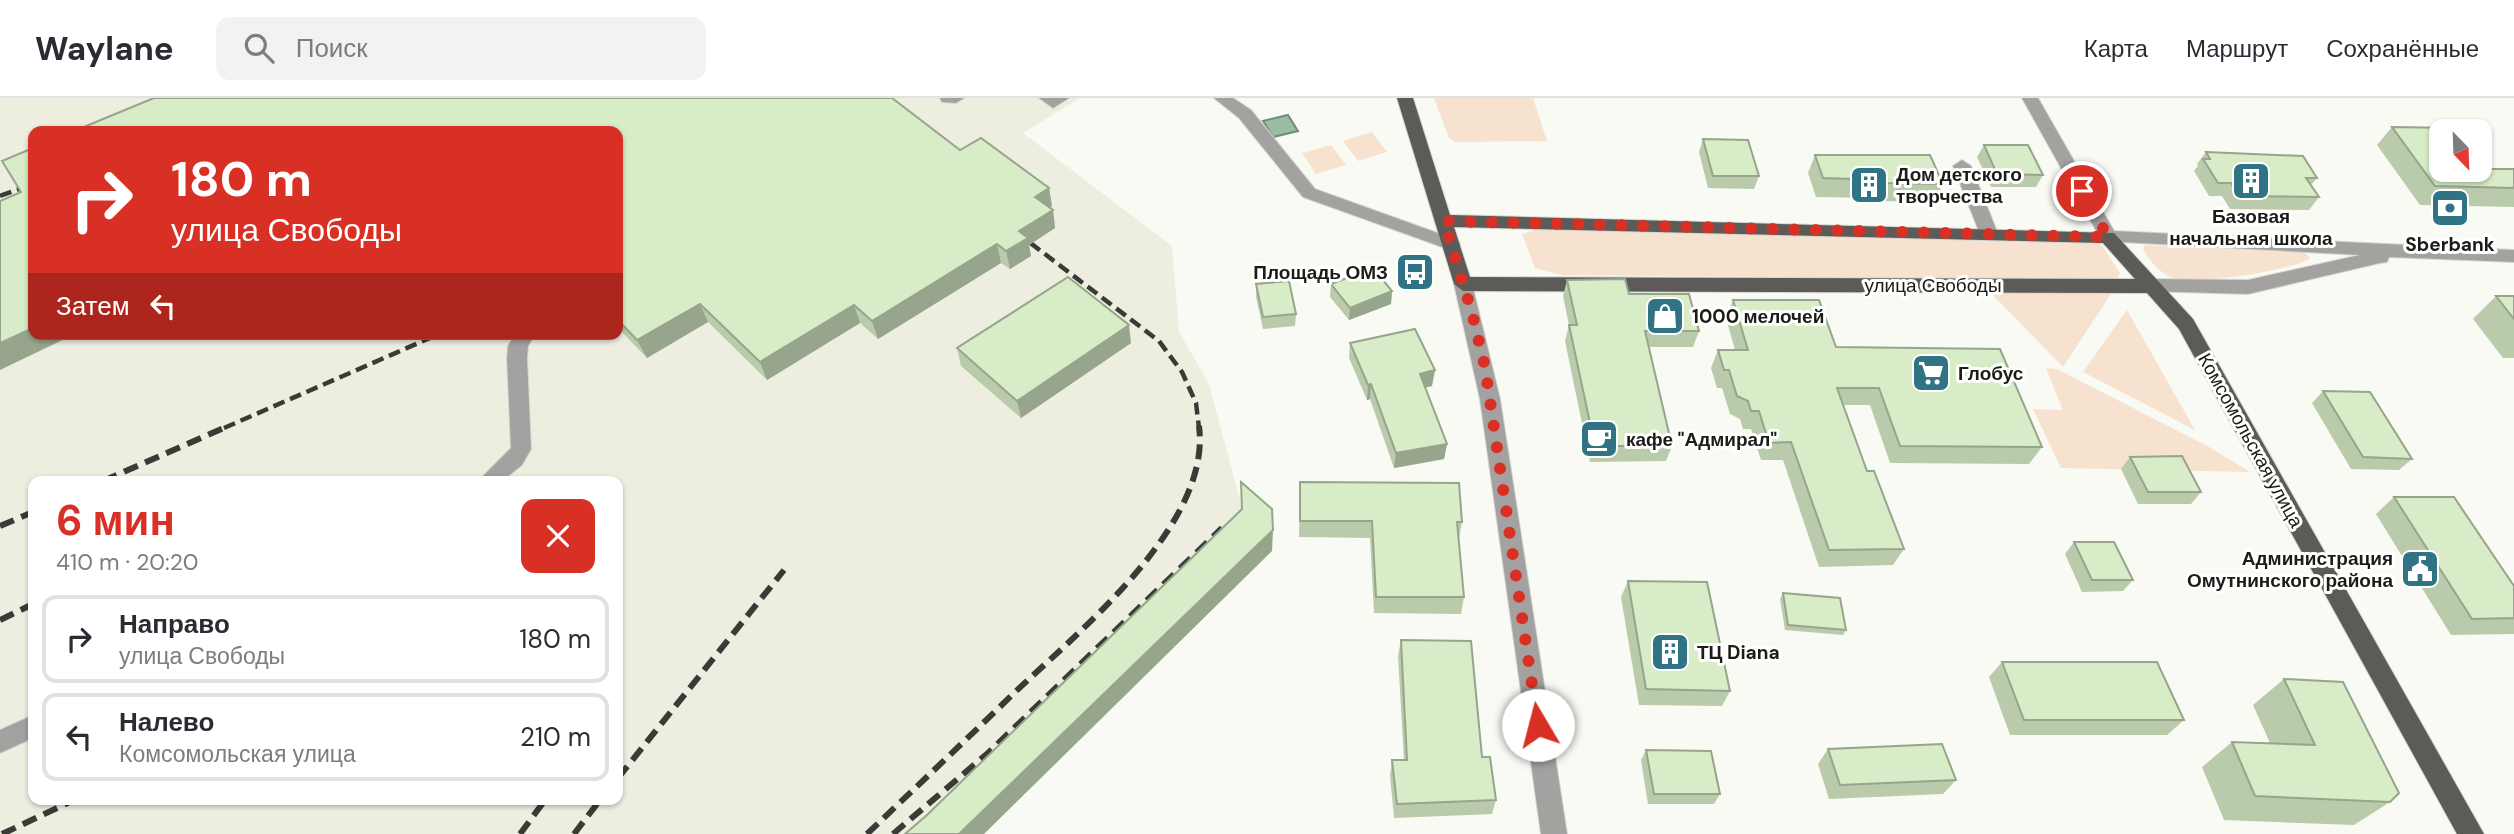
<!DOCTYPE html>
<html lang="ru">
<head>
<meta charset="utf-8">
<style>
  :root { --surface:#fff; --page:#f2f2f3; --text:#2b2b33; --muted:#7c7c81; --line:#e1e1e2; --accent:#d93025 }
  body { margin:0; font-family:"DM Sans",sans-serif; background:var(--page); color:var(--text); height:100vh; display:flex; flex-direction:column; font-size:26px; white-space:nowrap }
  * { box-sizing:border-box; margin:0 }
  p { font-size:23px; color:var(--muted) }
  .icon { flex:none; width:38px; height:38px; fill:none; stroke:currentColor; stroke-width:2; stroke-linecap:round; stroke-linejoin:round }
  .map { position:relative; flex:1; overflow:hidden }
  .drawer { position:absolute; left:28px; top:378px; width:595px; height:329px; display:flex; flex-direction:column; background:var(--surface); border-radius:14px; box-shadow:0 2px 5px #0004 }
  .drawer>* { flex:none }
  .guide { position:absolute; left:28px; top:28px; width:595px; height:214px; border-radius:14px; box-shadow:0 2px 5px #0004; background:#d93025; color:#fff; overflow:hidden }
  .needle { width:46px; rotate:157deg }
  .buttons { position:absolute; left:2429px; top:21px; display:grid; gap:14px }
  .buttons a { display:grid; place-items:center; width:63px; height:63px; border-radius:14px; background:var(--surface); box-shadow:0 2px 5px #0004; font-size:35px }
  .pin { position:absolute; display:grid; place-items:center; width:60px; height:60px; color:#fff; margin:-30px; border:4px solid #fff; border-radius:50%; box-shadow:0 2px 7px #0007 }
  .me { position:absolute; width:77px; margin:-38px; rotate:352deg; stroke-linejoin:round; filter:drop-shadow(0 0 5px #0008) }
  .turn { display:flex; align-items:center; gap:24px; height:147px; padding:0 28px; font-size:32px }
  .turn .icon { width:91px; height:91px; stroke-width:2.5 }
  .turn b { display:block; font-size:49px; line-height:60px }
  .then { display:flex; align-items:center; height:66px; padding:0 28px; background:#0003; gap:14px; font-size:26px }
  .round { display:grid; place-items:center; flex:none; width:74px; height:74px; border-radius:14px; background:var(--page) }
  .head { display:flex; align-items:center; justify-content:space-between; height:119px; padding:0 28px }
  h1 { font-size:42px; font-weight:700; line-height:52px; color:var(--accent) }
  ul { padding:0; list-style:none }
  li { display:flex; align-items:center; gap:21px; height:88px; margin:0 14px 10px; padding:0 14px; border:4px solid var(--line); border-radius:14px }
  li div { flex:1 }
  li b { display:block; font-size:26px }
  li em { font-style:normal }
  header { display:flex; align-items:center; gap:42px; box-sizing:border-box; height:98px; padding:0 35px; background:var(--surface); border-bottom:2px solid var(--line) }
  header strong { font-size:33px }
  nav { display:flex; gap:38px; margin-inline-start:auto; font-size:24px }
  .search { width:490px; height:63px; background:var(--page); display:flex; align-items:center; gap:18px; box-sizing:border-box; padding:0 24px; border-radius:14px; color:var(--muted); font-size:26px }
  .map>svg:first-child { display:block }
  .built { fill:#edeee0; fill-rule:evenodd }
  .green { fill:#f6e2cf }
  .water { fill:#99bca2; stroke:#738c79; stroke-width:2 }
  .lines { fill:none; stroke-linecap:round; stroke-linejoin:round }
  .minor-casing { stroke:#d5d6d1; stroke-width:2 }
  .major-casing { stroke:#d5d6d1; stroke-width:2 }
  .minor { fill:#a3a2a0; fill-rule:evenodd }
  .major { fill:#5d5b57; fill-rule:evenodd }
  .rail-far1 { stroke:#3a3a37; stroke-width:4.5; stroke-dasharray:12 6; stroke-linecap:butt }
  .rail { stroke:#3a3a37; stroke-width:6; stroke-dasharray:15 8; stroke-linecap:butt }
  .wall { fill:#b9cbab }
  .shaded-wall { fill:#96a58b }
  .building { fill:#d7ecc7; stroke:#96a58b; stroke-width:2 }
  .route { stroke:#d93025; stroke-width:12; stroke-dasharray:0 21.6 }
  .labels { text-anchor:middle; stroke-width:6; stroke-linejoin:round; paint-order:stroke }
  .poi-label { font-size:19px; font-weight:bold; fill:#1b1b19; stroke:#fffffe; text-anchor:start }
  .street-label { font-size:19px; fill:#1b1b19; stroke:#fffffe }
</style>
</head>
<body>
<header>
<strong>Waylane</strong>
<div class="search"><svg class="icon" aria-label="search" viewBox="0 0 24 24"><circle cx="10" cy="10" r="6"/><path d="M15 15l6 6"/></svg>Поиск</div>
<nav><a>Карта</a><a>Маршрут</a><a>Сохранённые</a></nav>
</header>
<div class="map">
<svg width="2514" height="736" viewBox="0 0 2514 736">
  <rect width="100%" height="100%" fill="#f9faf4"/>
  <path class="built" d="M0,0H1080L1023,35L1172,148L1179,234L1209,286L1241,406L1242,433L923,736H0ZM33,33H618V236H33ZM33,383H618V702H33Z"/>
  <g class="green">
    <path d="M1434,0H1533L1547,43L1455,44L1449,40Z"/>
    <path d="M1372,34L1387,54L1358,63L1343,43Z"/>
    <path d="M1331,47L1346,67L1316,76L1302,55Z"/>
    <path d="M1539,131L2099,143L2120,175L2118,180L2110,182L1561,177L1535,170L1522,136Z"/>
    <path d="M2145,147L2304,154L2310,160C2295,173 2189,188 2170,179C2158,173 2149,162 2143,151Z"/>
    <path d="M1989,193H2113L2063,269Z"/>
    <path d="M2127,212L2195,332L2083,274Z"/>
    <path d="M2046,270L2057,271L2209,349L2250,374L2061,370L2033,311L2063,312Z"/>
  </g>
  <path class="water" d="M1288,17L1298,33L1273,39L1263,23Z"/>
  <g class="lines">
    <defs>
      <g id="minor">
        <path d="M940,0H964L956,5L942,4Z"/>
        <path d="M1039,0H1069L1053,10Z"/>
        <path d="M1214,0H1233L1251,12L1315,91L1457,142L1460,146L1457,150H1445L1303,99L1239,20Z"/>
        <path d="M2022,0H2038L2114,133L2514,152V164L2389,159L2387,164L2380,165L2248,196L2145,193L2143,188L2145,183L2152,181L2248,182L2360,157L2102,143Z"/>
        <path d="M1962,62L1971,68L1998,136L1995,140L1989,142L1980,136L1953,68Z"/>
        <path d="M1463,179L1472,186L1500,301L1567,736H1541L1480,301L1454,186Z"/>
        <path d="M515,236H535L528,248L527,260L531,351L522,367L502,383H478L511,350L507,260L508,248Z"/>
        <path d="M33,617V640L0,655V632Z"/>
      </g>
      <path id="major" d="M1397,0H1413L1450,117L2114,135L2193,221L2484,736H2457L2179,231L2147,195L1463,193L1454,186ZM1454,129L2103,145L2135,181L1470,179Z"/>
    </defs>
    <use href="#minor" class="minor-casing"/>
    <use href="#major" class="major-casing"/>
    <use href="#minor" class="minor"/>
    <use href="#major" class="major"/>
    <g class="rail-far1">
      <path d="M0,98L33,86"/>
      <path d="M1016,134L1159,243L1182,274L1196,305L1199,330"/>
      <path d="M224,330L439,236"/>
    </g>
    <g class="rail">
      <path d="M103,383L228,328"/>
      <path d="M0,428L33,414"/>
      <path d="M0,522L33,506"/>
      <path d="M618,680L784,472"/>
      <path d="M2,736L74,702"/>
      <path d="M520,736L545,702"/>
      <path d="M574,736L600,702"/>
      <path d="M867,736C916,689 965,643 1013,596C1077,535 1212,427 1199,328"/>
      <path d="M893,736L988,655L1222,430"/>
    </g>
  </g>
  <g class="wall">
    <path d="M154,0L960,52L1049,90L1052,108L1050,110L1053,112L1055,130L1029,147L1031,158L1010,171L1001,165L878,241L860,225L767,282L708,224L647,260L618,230V33Z"/>
    <path d="M2392,29L2486,71H2514V109L2420,107L2377,47Z"/>
    <path d="M1703,41L1759,78L1754,91L1708,90L1699,54Z"/>
    <path d="M1984,47L2043,77L2036,89H1991L1977,59Z"/>
    <path d="M2206,54L2317,80L2311,87L2319,99L2309,112L2230,111L2222,98H2209L2194,73L2198,68L2197,66Z"/>
    <path d="M1815,57L1943,86L1934,104L1878,103L1877,100L1816,99L1808,75Z"/>
    <path d="M1567,182L1629,196L1699,233L1693,249H1649L1672,348L1666,363L1590,364L1565,243L1569,227L1563,198Z"/>
    <path d="M1256,186L1296,216L1295,228L1263,231L1256,199Z"/>
    <path d="M1331,186L1392,193L1391,206L1349,222L1330,199Z"/>
    <path d="M2496,198H2514V260H2503L2473,221Z"/>
    <path d="M1733,202L1836,249L2042,349L2029,366L1890,365L1870,307H1843L1867,373L1904,451L1893,467L1819,469L1783,362H1761L1751,331H1743L1740,321L1730,316L1722,290H1717L1711,270L1718,252H1735L1726,220Z"/>
    <path d="M1131,245L1021,320L961,268L957,250Z"/>
    <path d="M1350,245L1432,288L1425,290L1447,346L1444,361L1394,370L1370,301L1367,302L1349,260Z"/>
    <path d="M2323,293L2412,361L2399,372L2351,371L2312,305Z"/>
    <path d="M2130,359L2201,394L2191,406H2138L2121,371Z"/>
    <path d="M1300,384L1462,424L1459,441L1464,499L1461,516L1374,515L1370,440L1299,439Z"/>
    <path d="M2394,399L2514,488V536L2451,537L2376,416Z"/>
    <path d="M2074,444L2133,482L2123,493L2082,494L2065,456Z"/>
    <path d="M1628,483L1730,593L1722,608L1639,607L1621,499Z"/>
    <path d="M1783,495L1846,532L1843,537L1785,532L1780,501Z"/>
    <path d="M1401,542L1482,659L1496,702L1492,716L1394,720L1390,677L1392,662H1404L1398,558Z"/>
    <path d="M2002,564L2184,622L2167,637H2010L1989,579Z"/>
    <path d="M2284,581L2390,704L2354,727L2224,722L2202,669L2232,644L2270,645L2253,607Z"/>
    <path d="M1828,651L1956,682L1943,696L1829,701L1818,666Z"/>
    <path d="M1646,652L1720,696L1714,706H1648L1641,662Z"/>
  </g>
  <g class="shaded-wall">
    <path d="M1049,90L1052,108L1038,117L1035,99Z"/>
    <path d="M1053,112L1055,130L1029,147L1031,158L1010,171L1006,153L1019,133Z"/>
    <path d="M997,146L1001,165L878,241L872,223Z"/>
    <path d="M1392,193L1391,206L1349,222L1350,210Z"/>
    <path d="M700,206L708,224L647,260L637,242Z"/>
    <path d="M854,207L860,225L767,282L760,264Z"/>
    <path d="M1129,227L1131,245L1021,320L1017,303Z"/>
    <path d="M33,230V236H75L0,272V245Z"/>
    <path d="M1435,272L1432,288L1417,291L1420,276Z"/>
    <path d="M1371,286L1370,301L1367,302L1368,287Z"/>
    <path d="M1447,346L1444,361L1394,370L1396,355Z"/>
    <path d="M1273,432L1272,453L984,736H959Z"/>
  </g>
  <g class="building">
    <path d="M154,0H892L960,52L981,40L1049,90L1035,99L1053,112L1019,133L1028,140L1006,153L997,146L872,223L854,207L760,264L700,206L637,242L618,222V33H74Z"/>
    <path d="M2392,29L2454,30L2457,33H2441V72H2480V63L2486,71H2514V90L2435,88Z"/>
    <path d="M1703,41L1748,42L1759,78H1713Z"/>
    <path d="M1984,47H2028L2043,77L1997,76Z"/>
    <path d="M33,50V230L0,245V103L21,94L2,63Z"/>
    <path d="M2206,54L2303,58L2317,80H2306L2319,99L2239,98L2231,85H2218L2203,61H2210Z"/>
    <path d="M1815,57H1930L1943,86L1886,85L1885,82L1823,80Z"/>
    <path d="M1373,170L1392,193L1350,210L1331,186Z"/>
    <path d="M1068,179L1129,227L1017,303L957,250Z"/>
    <path d="M1625,181L1629,196H1689L1699,233H1645L1672,348H1595L1569,227H1577L1567,182Z"/>
    <path d="M1289,183L1296,216L1263,219L1256,186Z"/>
    <path d="M2496,198H2514V221Z"/>
    <path d="M1733,202H1819L1836,249L2000,251L2042,349L1900,348L1879,290H1837L1867,373H1874L1904,451L1829,452L1791,344L1769,345L1759,313H1751L1748,303L1737,298L1729,272H1724L1718,252H1748Z"/>
    <path d="M1415,231L1435,272L1420,276L1447,346L1396,355L1371,286L1368,287L1350,245Z"/>
    <path d="M2323,293L2370,294L2412,361L2363,359Z"/>
    <path d="M2182,358L2201,394H2148L2130,359Z"/>
    <path d="M1241,384L1272,411L1273,432L959,736H905L927,717L1242,411Z"/>
    <path d="M1300,384L1459,385L1462,424H1457L1464,499H1376L1372,423H1300Z"/>
    <path d="M2394,399H2454L2514,488V520L2472,521Z"/>
    <path d="M2074,444H2114L2133,482H2092Z"/>
    <path d="M1628,483L1707,484L1730,593L1646,591Z"/>
    <path d="M1783,495L1840,500L1846,532L1788,527Z"/>
    <path d="M1401,542L1471,543L1482,659H1490L1496,702L1397,706L1392,662H1407Z"/>
    <path d="M2002,564H2157L2184,622H2024Z"/>
    <path d="M2284,581L2343,584L2399,695L2390,704L2255,698L2232,644L2315,647Z"/>
    <path d="M1942,646L1956,682L1840,687L1828,651Z"/>
    <path d="M1646,652L1711,653L1720,696H1654Z"/>
  </g>
  <g class="lines">
    <path class="route" d="M1538,627L1485,269L1472,215L1444,123L2108,139L2082,93"/>
  </g>
  <defs>
    <symbol id="building-square" viewBox="-11 -11 22 22"><rect x="-9" y="-9" width="18" height="18" rx="4" fill="#307384" stroke="#fffffe"/><path d="M-4-6H4V6H1V3H-1V6H-4ZM-2.5-4.3h1.7v1.8h-1.7ZM.8-4.3h1.7v1.8H.8ZM-2.5-1h1.7V.8h-1.7ZM.8-1h1.7V.8H.8Z" fill="#fff"/></symbol>
    <symbol id="bank-square" viewBox="-11 -11 22 22"><rect x="-9" y="-9" width="18" height="18" rx="4" fill="#307384" stroke="#fffffe"/><path d="M-6-4H6V4H-6ZM0-2.3a2.3 2.3 0 1 0 0 4.6a2.3 2.3 0 1 0 0-4.6Z" fill="#fff"/></symbol>
    <symbol id="bus-square" viewBox="-11 -11 22 22"><rect x="-9" y="-9" width="18" height="18" rx="4" fill="#307384" stroke="#fffffe"/><path d="M-5-6H5V4H4V6H2V4H-2V6H-4V4H-5ZM-3.5-4V0h7V-4ZM-3.5 1.2v1.5H-2V1.2ZM2 1.2v1.5H3.5V1.2Z" fill="#fff"/></symbol>
    <symbol id="shop-square" viewBox="-11 -11 22 22"><rect x="-9" y="-9" width="18" height="18" rx="4" fill="#307384" stroke="#fffffe"/><path d="M-5-2.5h2.3a2.7 3.5 0 0 1 5.4 0H5L5.5 6h-11ZM-1.5-2.5h3a1.5 2.3 0 0 0-3 0Z" fill="#fff"/></symbol>
    <symbol id="supermarket-square" viewBox="-11 -11 22 22"><rect x="-9" y="-9" width="18" height="18" rx="4" fill="#307384" stroke="#fffffe"/><path d="M-6-5.5h2.5l.6 2H6L4.5 2H-2.5L-4.4-4H-6ZM-1.5 3.2a1.3 1.3 0 1 0 .1 0ZM3 3.2a1.3 1.3 0 1 0 .1 0Z" fill="#fff"/></symbol>
    <symbol id="cafe-square" viewBox="-11 -11 22 22"><rect x="-9" y="-9" width="18" height="18" rx="4" fill="#307384" stroke="#fffffe"/><path d="M-5.5-4.5H6V0H3Q3 3.5 0 3.5H-2.5Q-5.5 3.5-5.5 0ZM3-3.2v2h1.7v-2ZM-6 4.5H4V6H-6Z" fill="#fff"/></symbol>
    <symbol id="civic-square" viewBox="-11 -11 22 22"><rect x="-9" y="-9" width="18" height="18" rx="4" fill="#307384" stroke="#fffffe"/><path d="M-.6-6.5H3V-4.5H.6V-3L4-1V1h2V6H-6V1h2V-1L-.6-3ZM-1.2 2.5V6h2.4V2.5Z" fill="#fff"/></symbol>
  </defs>
  <g fill-rule="evenodd">
    <use href="#building-square" x="2229" y="61" width="44" height="44"/>
    <use href="#building-square" x="1847" y="65" width="44" height="44"/>
    <use href="#bank-square" x="2428" y="88" width="44" height="44"/>
    <use href="#bus-square" x="1393" y="152" width="44" height="44"/>
    <use href="#shop-square" x="1643" y="196" width="44" height="44"/>
    <use href="#supermarket-square" x="1909" y="253" width="44" height="44"/>
    <use href="#cafe-square" x="1577" y="319" width="44" height="44"/>
    <use href="#civic-square" x="2398" y="449" width="44" height="44"/>
    <use href="#building-square" x="1648" y="532" width="44" height="44"/>
  </g>
  <g class="labels">
    <g class="poi-label">
      <text x="1896" y="83">Дом детского<tspan x="1896" dy="22">творчества</tspan></text>
      <text x="2251" y="125" text-anchor="middle">Базовая<tspan x="2251" dy="22">начальная школа</tspan></text>
      <text x="2450" y="153" text-anchor="middle">Sberbank</text>
      <text x="1388" y="181" text-anchor="end">Площадь ОМЗ</text>
      <text x="1692" y="225">1000 мелочей</text>
      <text x="1958" y="282">Глобус</text>
      <text x="1626" y="348">кафе "Адмирал"</text>
      <text x="2393" y="467" text-anchor="end">Администрация<tspan x="2393" dy="22">Омутнинского района</tspan></text>
      <text x="1697" y="561">ТЦ Diana</text>
    </g>
    <g class="street-label">
      <text x="1933" y="194">улица Свободы</text>
      <text transform="translate(2251 342) rotate(61)" y="7">Комсомольская улица</text>
    </g>
  </g>
</svg>
<div class="buttons">
<a><svg class="needle" viewBox="-14 -14 28 28"><path d="M0-13l5 13h-10z" fill="#e53935"/><path d="M0 13l5-13h-10z" fill="#7c7c81"/></svg></a>
</div>
<div class="pin" style="left:2082px;top:93px;background:#d93025"><svg class="icon" aria-label="arrive" viewBox="0 0 24 24"><path d="M6 21V4h12l-3 4 3 4H6"/></svg></div>
<svg class="me" style="left:1538px;top:627px" viewBox="-20 -20 40 40"><circle r="19" fill="#fff"/><path d="M0-13L10 11 0 6-10 11z" fill="#d93025"/></svg>
<div class="guide">
<div class="turn"><svg class="icon" aria-label="right" viewBox="0 0 24 24"><path d="M7 20v-9h11M14 6l5 5-5 5"/></svg><div><b>180 m</b>улица Свободы</div></div>
<div class="then">Затем<svg class="icon" aria-label="left" viewBox="0 0 24 24"><path d="M17 20v-9H6M10 6l-5 5 5 5"/></svg></div>
</div>
<section class="drawer">
<div class="head"><div><h1>6 мин</h1><p>410 m · 20:20</p></div><a class="round" style="background:#d93025;color:#fff"><svg class="icon" aria-label="close" viewBox="0 0 24 24"><path d="M6 6l12 12M18 6L6 18"/></svg></a></div>
<ul>
<li><svg class="icon" aria-label="right" viewBox="0 0 24 24"><path d="M7 20v-9h11M14 6l5 5-5 5"/></svg><div><b>Направо</b><p>улица Свободы</p></div><em>180 m</em></li>
<li><svg class="icon" aria-label="left" viewBox="0 0 24 24"><path d="M17 20v-9H6M10 6l-5 5 5 5"/></svg><div><b>Налево</b><p>Комсомольская улица</p></div><em>210 m</em></li>
</ul>
</section>
</div>
</body>
</html>
